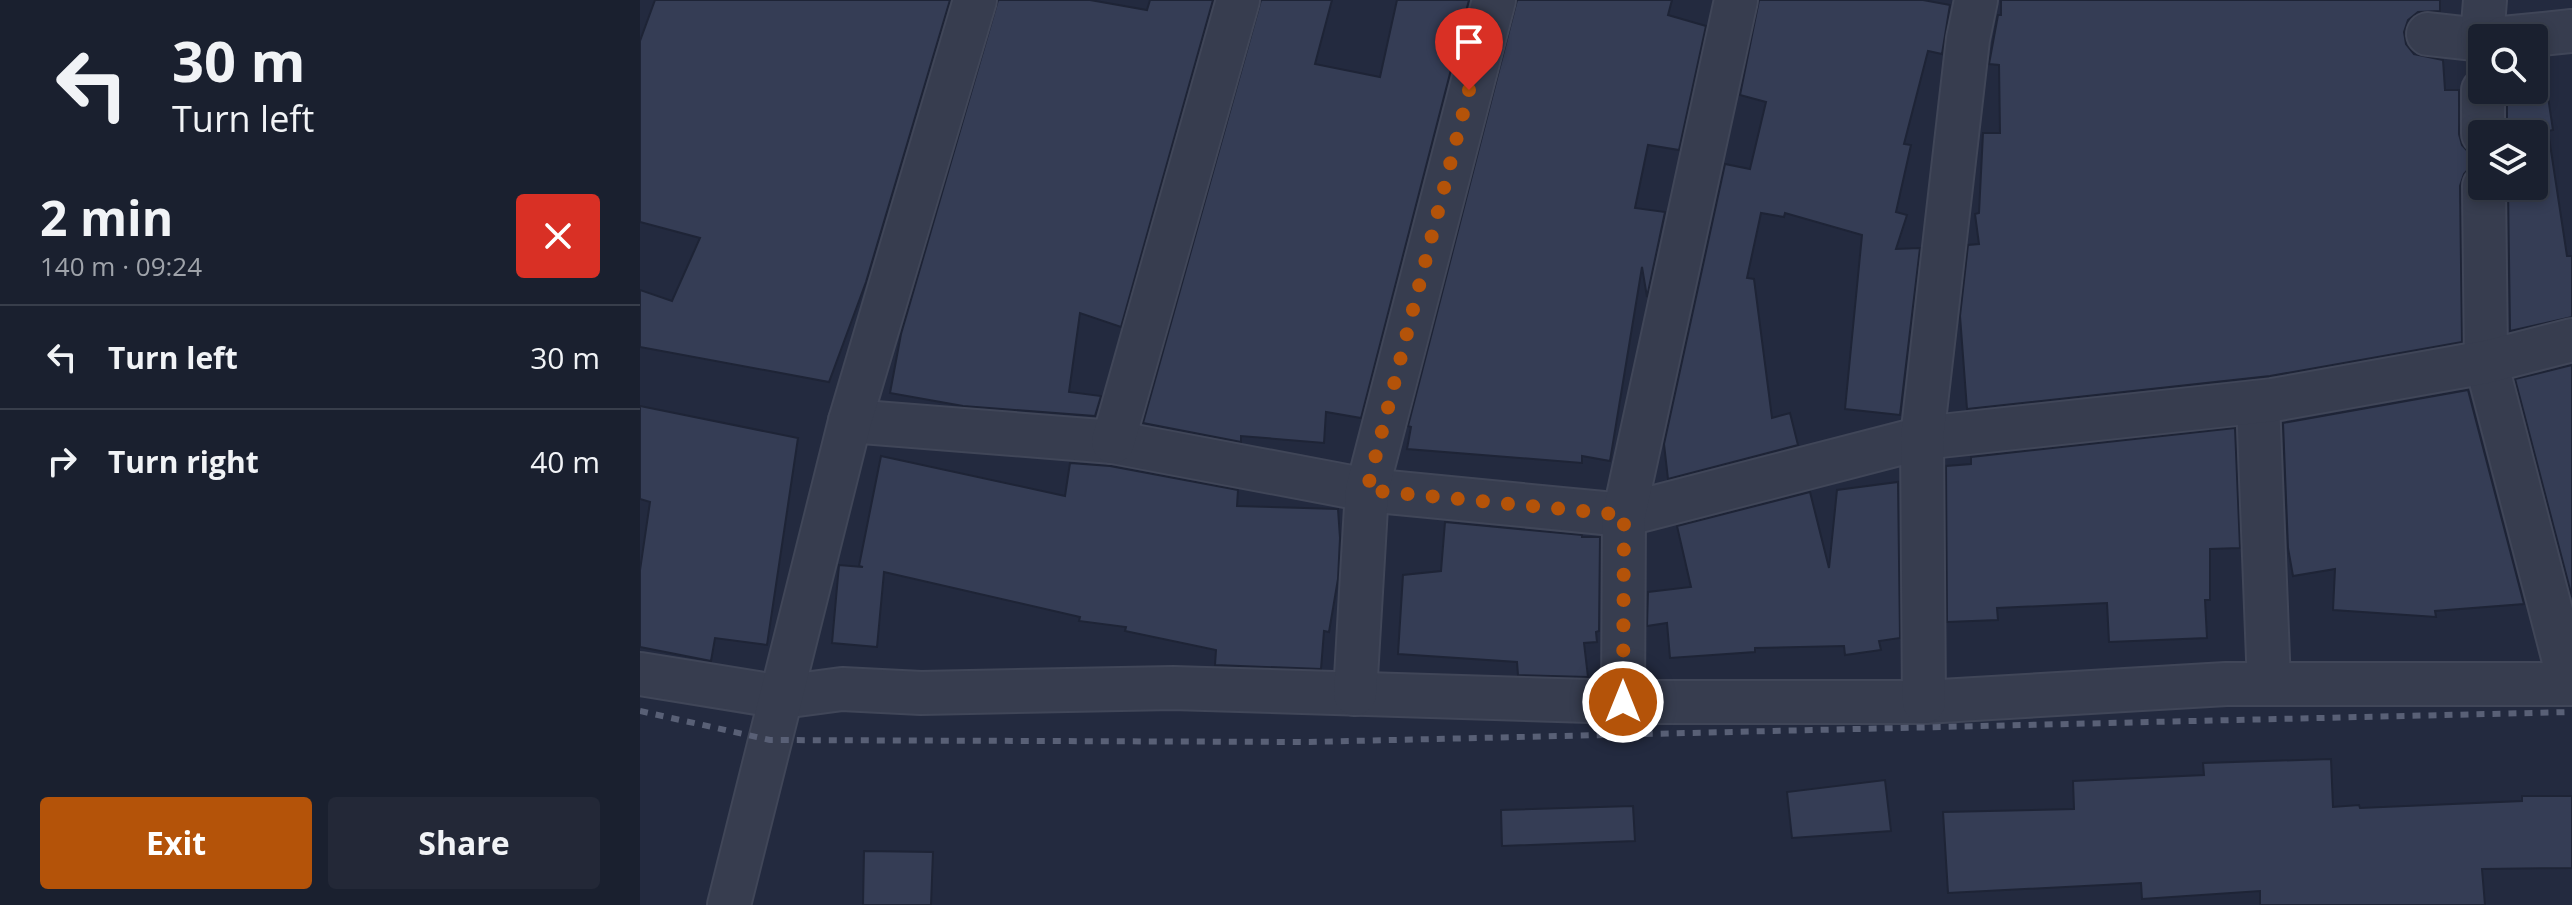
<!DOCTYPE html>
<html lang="en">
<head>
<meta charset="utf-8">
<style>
  :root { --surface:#1a202f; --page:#232837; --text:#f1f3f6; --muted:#9fa3aa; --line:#383e4b; --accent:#b45309 }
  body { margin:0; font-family:"Open Sans",sans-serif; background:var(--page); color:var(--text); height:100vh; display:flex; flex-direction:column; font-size:30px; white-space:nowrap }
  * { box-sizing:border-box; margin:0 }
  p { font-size:26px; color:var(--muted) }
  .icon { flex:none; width:44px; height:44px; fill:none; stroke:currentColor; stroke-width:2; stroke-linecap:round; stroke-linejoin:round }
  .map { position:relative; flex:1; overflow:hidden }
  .sheet { display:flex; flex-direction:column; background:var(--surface); width:640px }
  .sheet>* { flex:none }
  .guide { background:#1a202f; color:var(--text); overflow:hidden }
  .tools { position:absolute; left:1828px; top:24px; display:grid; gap:16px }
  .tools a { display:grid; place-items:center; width:80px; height:80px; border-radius:8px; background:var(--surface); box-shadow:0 4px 12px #0003,0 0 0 2px var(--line); font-size:40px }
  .pin { position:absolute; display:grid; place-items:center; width:68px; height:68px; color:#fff; margin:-82px -34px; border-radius:50% 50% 50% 0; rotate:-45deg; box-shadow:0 0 8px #0007 }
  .pin .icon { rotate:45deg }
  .me { position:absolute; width:88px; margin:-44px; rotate:0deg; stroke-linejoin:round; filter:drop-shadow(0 0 6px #0008) }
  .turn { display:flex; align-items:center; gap:28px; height:168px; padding:0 40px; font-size:36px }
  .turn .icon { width:104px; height:104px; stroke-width:2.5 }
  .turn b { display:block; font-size:56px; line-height:68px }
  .round { display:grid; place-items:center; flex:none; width:84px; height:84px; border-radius:8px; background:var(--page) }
  .overview { display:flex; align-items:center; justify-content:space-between; height:136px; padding:0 40px }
  h1 { font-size:48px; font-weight:700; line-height:60px }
  .button { display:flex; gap:16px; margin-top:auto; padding:16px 40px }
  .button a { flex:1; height:92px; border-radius:8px; background:var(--accent); color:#fff; font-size:32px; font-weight:700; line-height:92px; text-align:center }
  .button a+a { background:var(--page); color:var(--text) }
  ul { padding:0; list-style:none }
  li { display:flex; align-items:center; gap:24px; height:104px; padding:0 40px; border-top:2px solid var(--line) }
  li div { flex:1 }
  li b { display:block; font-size:30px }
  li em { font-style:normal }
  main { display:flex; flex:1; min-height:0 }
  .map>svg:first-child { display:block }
  .building { fill:#353d55; stroke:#1e2436; stroke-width:2 }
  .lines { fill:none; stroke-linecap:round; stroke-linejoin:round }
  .street-casing { stroke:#404658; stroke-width:46 }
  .street { stroke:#373d4f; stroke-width:42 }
  .rail { stroke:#596076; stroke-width:6; stroke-dasharray:8 8; stroke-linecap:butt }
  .route { stroke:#b45309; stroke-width:14; stroke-dasharray:0 25.2 }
</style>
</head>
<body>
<main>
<section class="sheet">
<div class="guide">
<div class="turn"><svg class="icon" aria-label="left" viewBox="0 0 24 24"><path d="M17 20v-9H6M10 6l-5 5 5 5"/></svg><div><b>30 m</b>Turn left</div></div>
</div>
<div class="overview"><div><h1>2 min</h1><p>140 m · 09:24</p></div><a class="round" style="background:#d93025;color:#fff"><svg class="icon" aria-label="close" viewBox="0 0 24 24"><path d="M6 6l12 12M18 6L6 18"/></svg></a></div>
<ul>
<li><svg class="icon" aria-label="left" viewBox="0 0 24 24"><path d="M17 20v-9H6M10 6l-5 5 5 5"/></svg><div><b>Turn left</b></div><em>30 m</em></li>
<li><svg class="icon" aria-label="right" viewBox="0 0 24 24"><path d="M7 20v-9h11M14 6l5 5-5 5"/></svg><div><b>Turn right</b></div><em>40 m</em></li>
</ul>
<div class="button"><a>Exit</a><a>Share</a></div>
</section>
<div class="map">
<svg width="1932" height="905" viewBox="0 0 1932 905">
  <rect width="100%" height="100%" fill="#232a3f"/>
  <g class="building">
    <path d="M15,0H310L226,282L189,382L0,347V290L32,301L60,238L0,222V41Z"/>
    <path d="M358,0H450L507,10L510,0H573L481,327L440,313L429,392L461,396L455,416L323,406L250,393L261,334Z"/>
    <path d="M621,0H692L675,64L740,77L757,0H829L721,418L686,412L684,443L601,436V442L503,423Z"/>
    <path d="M877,0H1032L1028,15L1066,26L1039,150L1008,145L995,208L1025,212L1007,297L1002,267L970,461L942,456V463L767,449L771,427L768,426Z"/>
    <path d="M1119,0H1283L1310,5L1302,54L1288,51L1264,144L1271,145L1256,212L1267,215L1256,249L1280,248L1260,415L1205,409L1222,235L1145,213L1144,217L1121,213L1107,278L1114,279L1132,418L1150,413L1158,445L1028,479L1024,444L1085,164L1110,169L1126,102L1100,95Z"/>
    <path d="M1361,0H1800V11L1778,12L1768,20L1764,32L1766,44L1774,54L1803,60L1805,90H1819V134L1822,145L1830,154L1842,158V162L1831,166L1824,174L1820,186L1822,342L1630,376L1327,409L1320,316L1328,245L1339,244L1335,214L1339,213L1343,133H1360L1359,65L1349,64L1358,15H1361Z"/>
    <path d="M1867,90H1907L1913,130L1908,131L1927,256H1932V317L1870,331L1868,186H1894V134H1867Z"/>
    <path d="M1932,365V597L1875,379Z"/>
    <path d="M1828,390L1884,604L1795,611L1796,617L1693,610L1695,569L1653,576L1648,548L1643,423Z"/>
    <path d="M0,406L158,438L127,645L75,638L71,661L0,647V570L10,502L0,499Z"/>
    <path d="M1595,428L1600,548L1570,549V600H1565L1567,638L1469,642L1467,603L1357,608L1358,620L1307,622L1306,466L1331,464V457Z"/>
    <path d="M241,456L425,496L430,463L470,466L598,490L597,506L698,509L700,538L698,579L689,632L684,631L681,669L575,665L576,650L485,631L486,627L439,621L440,617L244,572L237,647L192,643L199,565L223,567L219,566Z"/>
    <path d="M1258,482L1260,638L1239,641L1241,650L1205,655L1204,646L1115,648V652L1030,658L1027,623L1007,626L1008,592L1051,587L1037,526L1170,492L1189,568L1197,490Z"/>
    <path d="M805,522L942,535V537H960L959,631L956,632L957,642L944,643L948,677L878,675L877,662L758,654L763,575L801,571Z"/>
    <path d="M1691,759L1693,807L1719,805L1720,808L1882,801V796H1932V868L1842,869L1845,905H1620V891L1502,899L1501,883L1308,893L1303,812L1434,809L1433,781L1564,775L1563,763Z"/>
    <path d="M1245,780L1251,831L1152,838L1147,792Z"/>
    <path d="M993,806L995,841L862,846L861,810Z"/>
    <path d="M224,851L293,852L291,905H223Z"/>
  </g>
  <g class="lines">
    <defs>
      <g id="street">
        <path d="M1788,34L1842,40"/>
        <path d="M1842,38L1845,0"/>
        <path d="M1863,38L1932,31"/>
        <path d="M1843,90V134"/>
        <path d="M1844,186L1846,362L1930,684"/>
        <path d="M1618,402L1629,684"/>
        <path d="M210,421L473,442L727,490L984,515L1282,438L1633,400L1846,362L1932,340"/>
        <path d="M473,442L598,0"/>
        <path d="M0,674L142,697L202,689L281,693L533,688L983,702H1284L1586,684H1932"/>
        <path d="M715,694L727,490L854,0"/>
        <path d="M983,702L984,515L1096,0"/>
        <path d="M1284,702L1282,438L1328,39L1336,0"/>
        <path d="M89,905L210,421L335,0"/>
      </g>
    </defs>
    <use href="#street" class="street-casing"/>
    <use href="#street" class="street"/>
    <path class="rail" d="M0,711L130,740L669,742L1932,712"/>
  </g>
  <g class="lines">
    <path class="route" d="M829,90L727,490L984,515L983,702"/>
  </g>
</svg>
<div class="tools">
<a><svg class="icon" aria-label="search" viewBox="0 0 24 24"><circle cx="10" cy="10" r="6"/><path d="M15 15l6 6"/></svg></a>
<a><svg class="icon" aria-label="layers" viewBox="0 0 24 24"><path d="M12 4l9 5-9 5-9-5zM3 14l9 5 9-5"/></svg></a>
</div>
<div class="pin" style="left:829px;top:90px;background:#d93025"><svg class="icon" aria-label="arrive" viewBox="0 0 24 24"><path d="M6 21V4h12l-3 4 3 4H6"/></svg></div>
<svg class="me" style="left:983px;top:702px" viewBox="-20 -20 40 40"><circle r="17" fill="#b45309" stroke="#fff" stroke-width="3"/><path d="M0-11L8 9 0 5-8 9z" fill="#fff"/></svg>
</div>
</main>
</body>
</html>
